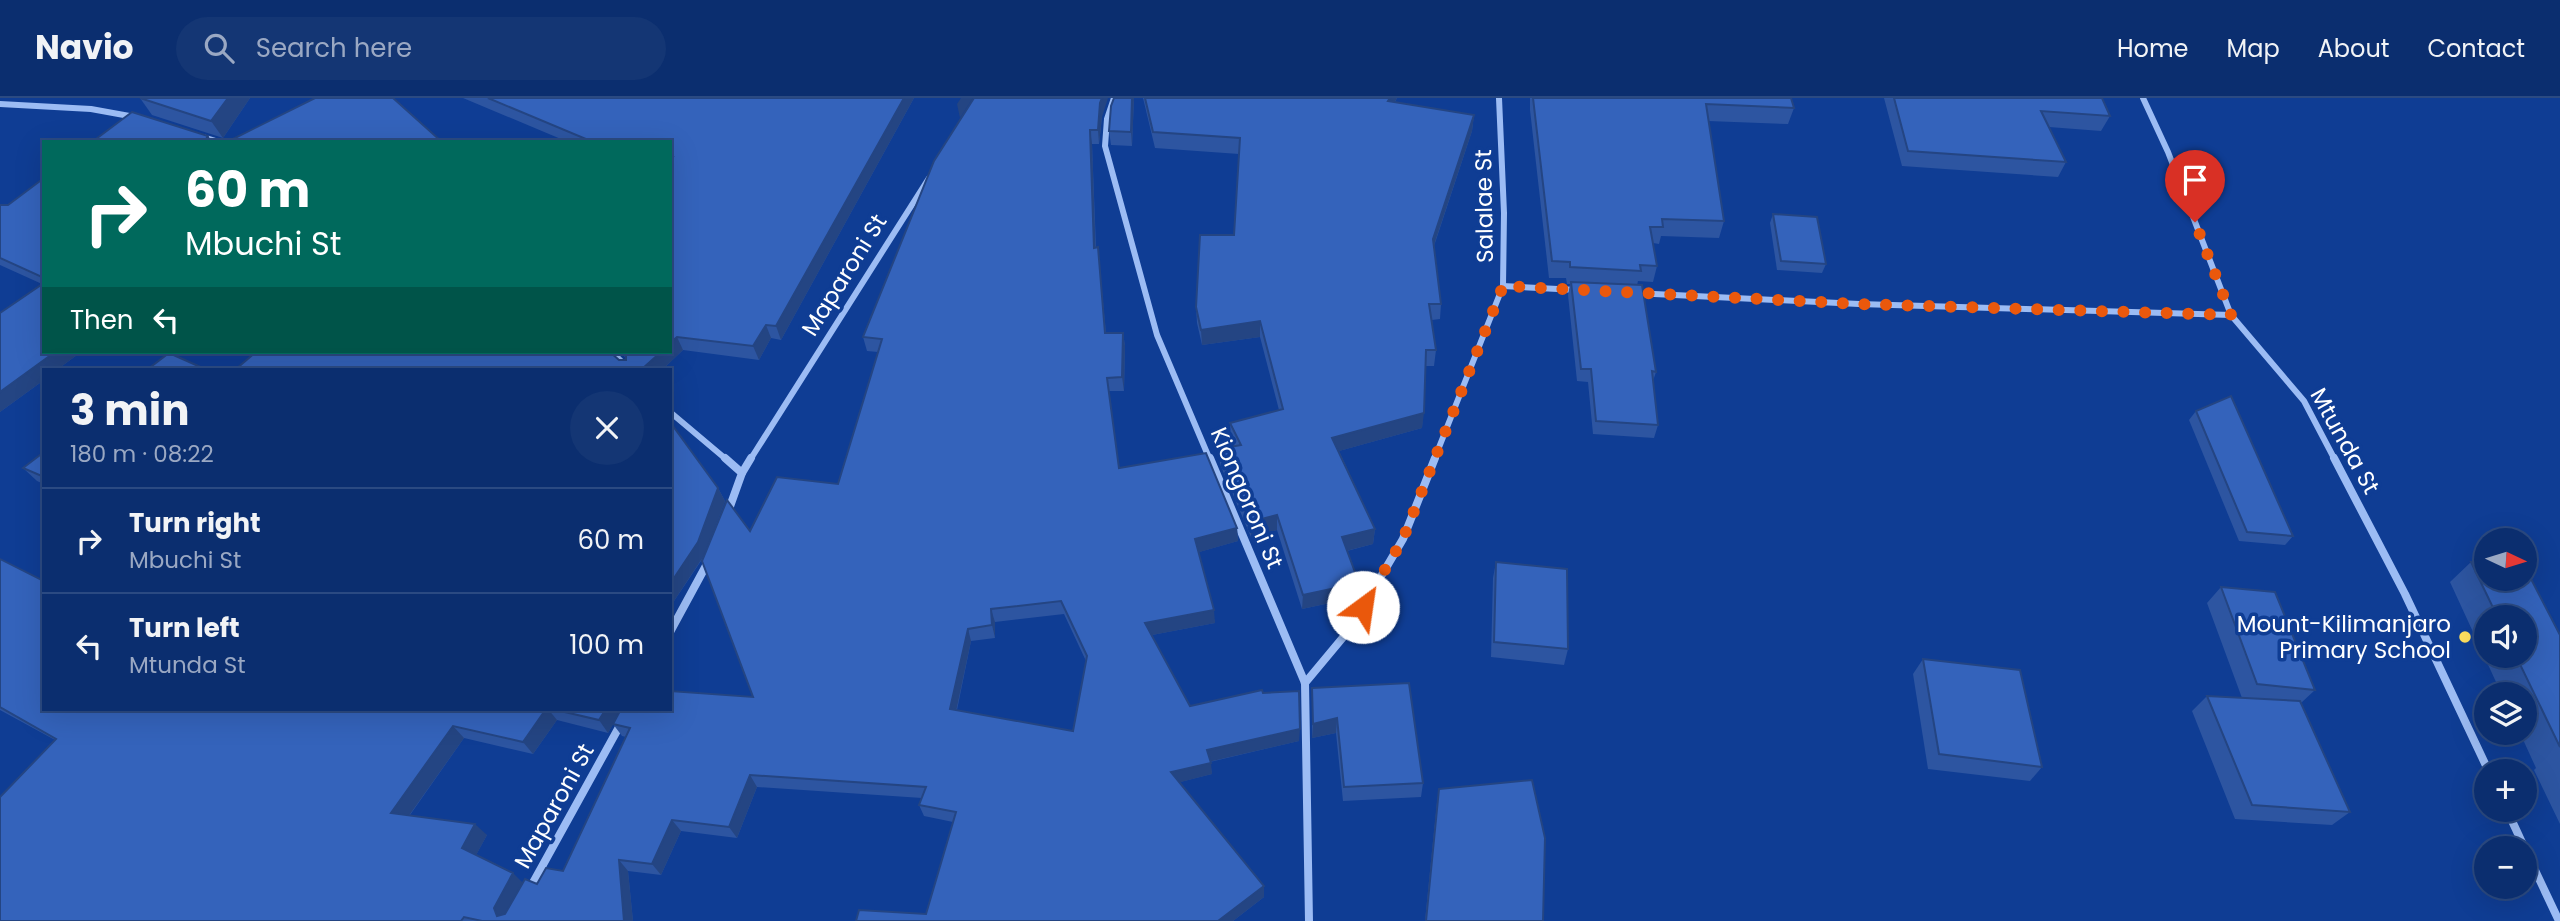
<!DOCTYPE html>
<html lang="en">
<head>
<meta charset="utf-8">
<style>
  :root { --surface:#0b2e6f; --page:#143674; --text:#f1f3f6; --muted:#9aa8c3; --line:#2b4a82 }
  body { margin:0; font-family:Poppins,sans-serif; background:var(--page); color:var(--text); height:100vh; display:flex; flex-direction:column; font-size:26px; white-space:nowrap }
  * { box-sizing:border-box; margin:0 }
  p { font-size:23px; color:var(--muted) }
  .icon { flex:none; width:38px; height:38px; fill:none; stroke:currentColor; stroke-width:2; stroke-linecap:round; stroke-linejoin:round }
  .map { position:relative; flex:1; overflow:hidden }
  .sheet { position:absolute; left:42px; top:270px; width:630px; height:343px; display:flex; flex-direction:column; background:var(--surface); border-radius:0px; box-shadow:0 7px 28px #0002,0 0 0 2px var(--line) }
  .sheet>* { flex:none }
  .guide { position:absolute; left:42px; top:42px; width:630px; height:214px; border-radius:0px; box-shadow:0 7px 28px #0002,0 0 0 2px var(--line); background:#00695c; color:#fff; overflow:hidden }
  .needle { width:46px; rotate:94deg }
  .buttons { position:absolute; left:2474px; top:430px; display:grid; gap:14px }
  .buttons a { display:grid; place-items:center; width:63px; height:63px; border-radius:50%; background:var(--surface); box-shadow:0 7px 28px #0002,0 0 0 2px var(--line); font-size:35px }
  .pin { position:absolute; display:grid; place-items:center; width:60px; height:60px; color:#fff; margin:-72px -30px; border-radius:50% 50% 50% 0; rotate:-45deg; box-shadow:0 0 7px #0007 }
  .pin .icon { rotate:45deg }
  .me { position:absolute; width:77px; margin:-38px; rotate:31deg; stroke-linejoin:round; filter:drop-shadow(0 0 5px #0008) }
  .turn { display:flex; align-items:center; gap:24px; height:147px; padding:0 28px; font-size:32px }
  .turn .icon { width:91px; height:91px; stroke-width:2.5 }
  .turn b { display:block; font-size:49px; line-height:60px }
  .then { display:flex; align-items:center; height:66px; padding:0 28px; background:#0003; gap:14px; font-size:26px }
  .round { display:grid; place-items:center; flex:none; width:74px; height:74px; border-radius:37px; background:var(--page) }
  .overview { display:flex; align-items:center; justify-content:space-between; height:119px; padding:0 28px }
  h1 { font-size:42px; font-weight:700; line-height:52px }
  ul { padding:0; list-style:none }
  li { display:flex; align-items:center; gap:21px; height:105px; padding:0 28px; border-top:2px solid var(--line) }
  li div { flex:1 }
  li b { display:block; font-size:26px }
  li em { font-style:normal }
  header { display:flex; align-items:center; gap:42px; box-sizing:border-box; height:98px; padding:0 35px; background:var(--surface); border-bottom:2px solid var(--line) }
  header strong { font-size:33px }
  nav { display:flex; gap:38px; margin-inline-start:auto; font-size:24px }
  .search { width:490px; height:63px; background:var(--page); display:flex; align-items:center; gap:18px; box-sizing:border-box; padding:0 24px; border-radius:38px; color:var(--muted); font-size:26px }
  .map>svg:first-child { display:block }
  .lines { fill:none; stroke-linecap:round; stroke-linejoin:round }
  .street-far1 { stroke:#9cbcf4; stroke-width:6 }
  .street { stroke:#9cbcf4; stroke-width:8 }
  .wall { fill:#2d55a1; fill-rule:evenodd }
  .shaded-wall { fill:#244583 }
  .building { fill:#3463bb; stroke:#244583; stroke-width:2; fill-rule:evenodd }
  .route { stroke:#ea580c; stroke-width:12; stroke-dasharray:0 21.6 }
  .poi-dot { fill:#ffe05f; stroke:#0f3d94; stroke-width:2.5 }
  .labels { text-anchor:middle; stroke-width:7; stroke-linejoin:round; paint-order:stroke }
  .street-label { font-size:23px; fill:#fff; stroke:#0f3d94 }
  .poi-label { font-size:23px; fill:#fff; stroke:#0f3d94; text-anchor:end }
</style>
</head>
<body>
<header>
<strong>Navio</strong>
<div class="search"><svg class="icon" aria-label="search" viewBox="0 0 24 24"><circle cx="10" cy="10" r="6"/><path d="M15 15l6 6"/></svg>Search here</div>
<nav><a>Home</a><a>Map</a><a>About</a><a>Contact</a></nav>
</header>
<div class="map">
<svg width="2560" height="823" viewBox="0 0 2560 823">
  <rect width="100%" height="100%" fill="#0f3d94"/>
  <g class="lines">
    <g class="street-far1">
      <path d="M1114,0L1107,21L1105,48L1157,237L1210,362"/>
      <path d="M2143,0L2168,54L2231,217L2304,303L2335,362"/>
      <path d="M0,6L91,11L135,19"/>
      <path d="M203,39L219,44"/>
      <path d="M1503,188L1577,192"/>
      <path d="M1634,195L1859,206L2231,217"/>
      <path d="M612,254L629,271"/>
      <path d="M670,314L727,362"/>
      <path d="M750,362L929,80"/>
      <path d="M1434,362L1503,188L1504,115L1499,0"/>
    </g>
    <g class="street">
      <path d="M725,360L742,375L728,414"/>
      <path d="M1210,360L1305,585L1309,823"/>
      <path d="M2334,360L2405,496L2489,674"/>
      <path d="M742,375L751,360"/>
      <path d="M670,534L708,464"/>
      <path d="M1305,585L1350,531L1403,441L1435,360"/>
      <path d="M2507,712L2525,751"/>
      <path d="M2525,751L2559,823"/>
      <path d="M529,792L629,611"/>
    </g>
  </g>
  <g class="wall">
    <path d="M140,0H250L223,40L152,17Z"/>
    <path d="M463,0H914L781,242L771,240L759,262L683,252L663,271H236L626,262V260L620,254H670V44H568Z"/>
    <path d="M1114,0H1134L1132,48L1111,47L1109,33Z"/>
    <path d="M1143,0H1397L1395,4L1474,17L1472,33L1434,148L1441,206L1440,221L1432,222L1436,252L1434,268H1426L1422,330L1339,353L1375,431L1373,446L1347,453L1359,485L1358,499L1302,511L1277,432L1251,439L1220,366L1219,351L1234,348L1231,341L1230,325L1279,312L1260,239L1202,247L1197,225L1196,209L1234,137L1239,56L1155,50Z"/>
    <path d="M1530,0H1791L1794,10L1788,26L1708,23L1724,123L1719,140L1661,138L1659,146L1653,145L1657,168L1653,184L1638,183L1637,187L1656,274L1653,283L1658,327L1654,340L1593,336L1588,284L1577,283L1568,197L1570,186H1567L1566,180H1549L1530,12Z"/>
    <path d="M1884,0H2102L2110,18L2101,33L2049,29L2066,64L2058,79L1902,68Z"/>
    <path d="M1102,19L1099,46H1092L1096,149H1098L1099,163L1106,235H1123L1125,248L1124,293H1109L1119,370L1237,430L1238,443L1199,454L1215,525L1152,537L1190,608L1263,595L1299,643L1210,664L1212,676L1180,684L1264,799L1233,823H856L926,816L953,724L924,718L919,707L922,700L757,689L737,740L681,733L661,777L628,773L633,823H0L55,642L0,612V461L44,611H670L753,599L705,457L670,509L718,390L725,403L706,453L750,433L838,386L878,254L867,253L863,239ZM1064,516L1086,563L1073,633L957,612L971,543L995,540V524ZM557,622L608,635L613,626L622,638L626,639L563,773L537,786L523,785L476,757L487,737L410,717L464,640L533,656Z"/>
    <path d="M44,80V254H81L58,271H44V282L0,314V215L42,186L0,167V107H8Z"/>
    <path d="M1773,116L1826,166L1822,175L1777,172L1770,125Z"/>
    <path d="M2196,313L2293,438L2285,447L2239,443L2189,322Z"/>
    <path d="M44,354V386L37,383L23,370Z"/>
    <path d="M1496,464L1568,551L1564,567L1491,559L1493,480Z"/>
    <path d="M2471,464L2530,479L2560,537V726L2534,672L2536,670L2520,635H2525V597H2502L2450,484ZM2487,520H2525V558H2487Z"/>
    <path d="M2221,489L2315,592L2301,605L2350,714L2332,727L2235,721L2192,613L2207,598L2242,600L2207,505Z"/>
    <path d="M1923,561L2042,669L2030,683L1928,671L1913,576Z"/>
    <path d="M1312,590L1423,685L1421,699L1343,703L1336,635L1312,640Z"/>
    <path d="M1439,691L1543,823H1425L1437,704Z"/>
  </g>
  <g class="shaded-wall">
    <path d="M228,0H250L223,40L211,23Z"/>
    <path d="M904,0H914L781,242L776,228Z"/>
    <path d="M961,0H973L960,20L957,6Z"/>
    <path d="M1102,0H1108L1102,19L1099,46L1098,32L1100,5Z"/>
    <path d="M1132,0H1134L1132,48L1131,34Z"/>
    <path d="M1390,0H1397L1387,18L1388,3Z"/>
    <path d="M1474,17L1472,33L1431,156L1433,141Z"/>
    <path d="M1090,32L1092,46L1096,164L1094,150Z"/>
    <path d="M208,38L213,44H204Z"/>
    <path d="M1260,223V239L1202,247L1201,232Z"/>
    <path d="M766,227L771,240L759,262L753,248Z"/>
    <path d="M1123,235L1125,248L1124,293L1122,279Z"/>
    <path d="M677,239L683,252L663,271H642L661,254H670V245Z"/>
    <path d="M55,254H81L58,271H44V282L0,314V294Z"/>
    <path d="M1424,315L1422,330L1332,355V340Z"/>
    <path d="M718,390L725,403L705,456L670,509V486Z"/>
    <path d="M1277,417V432L1251,439L1250,424Z"/>
    <path d="M1237,430L1238,443L1196,455L1195,441Z"/>
    <path d="M1375,431L1373,446L1342,454V439Z"/>
    <path d="M1359,485L1358,499L1302,511L1303,497Z"/>
    <path d="M991,511L995,524V540L992,527Z"/>
    <path d="M1214,512L1215,525L1147,538L1145,525Z"/>
    <path d="M968,531L971,543L954,623L950,611Z"/>
    <path d="M546,611H548L557,622L533,656L523,644Z"/>
    <path d="M606,611H622L608,635L599,622Z"/>
    <path d="M1337,620L1336,635L1312,640L1313,626Z"/>
    <path d="M453,628L464,640L403,726L391,715Z"/>
    <path d="M1300,631L1299,643L1208,664L1207,652Z"/>
    <path d="M1211,665L1212,676L1173,686L1171,674Z"/>
    <path d="M750,677L757,689L737,740L729,729Z"/>
    <path d="M672,722L681,733L661,777L652,766Z"/>
    <path d="M475,726L487,737L474,761L462,750Z"/>
    <path d="M619,762L628,773L633,823H624Z"/>
    <path d="M513,775L524,786L506,823L497,818L494,810Z"/>
    <path d="M1264,788V799L1233,823H1218Z"/>
  </g>
  <g class="building">
    <path d="M140,0H228L211,23Z"/>
    <path d="M315,0H393L442,44H227Z"/>
    <path d="M488,0H904L776,228L766,227L753,248L677,239L670,245V65L673,59H670V44H593Z"/>
    <path d="M974,0H1102L1100,5L1098,32H1090L1094,150L1098,149L1105,235H1123L1122,279L1107,280L1119,370L1206,355L1237,430L1195,441L1214,512L1145,525L1190,608L1262,592L1263,595L1299,593L1300,631L1207,652L1211,665L1171,674L1264,788L1218,823H856L859,812L926,816L956,714L919,707L926,689L750,677L729,729L672,722L652,766L619,762L624,823H482L464,819L461,823H0V699L56,641L0,609V461L44,483V611H546L523,644L453,628L391,715L475,726L462,750L513,775L494,810L497,818L505,816L525,781L537,786L546,770L563,773L630,630L613,626L621,611H670V593L753,599L702,463L727,402L750,433L777,379L838,386L882,241L863,239L934,63ZM1061,503L1087,558L1073,633L950,611L968,531L992,527L991,511Z"/>
    <path d="M1114,0H1132L1131,34L1109,33L1111,8Z"/>
    <path d="M1145,0H1390L1388,3L1474,17L1433,141L1441,206H1429L1436,252H1426L1424,315L1332,340L1375,431L1342,439L1359,485L1303,497L1277,417L1250,424L1219,351L1241,347L1230,325L1283,311L1260,223L1201,232L1196,209L1200,137H1234L1240,40L1153,34Z"/>
    <path d="M1533,0H1791L1794,10L1706,6L1724,123L1662,121L1663,129H1650L1657,168L1640,167L1641,173L1570,169V164L1552,163Z"/>
    <path d="M1894,0H2102L2110,18L2041,13L2066,64L1908,53Z"/>
    <path d="M132,14L208,38L204,44H92Z"/>
    <path d="M44,80V180L0,160V107H8Z"/>
    <path d="M1773,116L1817,119L1826,166L1781,163Z"/>
    <path d="M1571,184L1642,187L1656,274L1652,273L1658,327L1596,323L1591,271H1581Z"/>
    <path d="M44,185V254H55L0,294V215Z"/>
    <path d="M256,254H610L619,262H626V254H661L642,271H236Z"/>
    <path d="M169,255L205,271H148Z"/>
    <path d="M2231,298L2293,438L2247,434L2196,313Z"/>
    <path d="M670,324L718,390L698,444L670,486Z"/>
    <path d="M44,354V379L23,370Z"/>
    <path d="M1496,464L1567,471L1568,551L1494,544Z"/>
    <path d="M2471,464L2487,466V481H2525V471H2530V479L2560,537V649L2516,558H2525V520H2498Z"/>
    <path d="M2221,489L2275,494L2315,592L2257,586Z"/>
    <path d="M1923,561L2020,572L2042,669L1939,656Z"/>
    <path d="M1409,585L1423,685L1344,689L1337,620L1313,626L1312,590Z"/>
    <path d="M2207,598L2300,603L2350,714L2252,707Z"/>
    <path d="M552,611H606L599,622Z"/>
    <path d="M1532,682L1545,740L1543,823H1426L1439,691Z"/>
  </g>
  <g class="lines">
    <path class="route" d="M1363,509L1403,441L1503,188L1859,206L2231,217L2195,124"/>
  </g>
  <circle class="poi-dot" cx="2465" cy="539" r="7"/>
  <g class="labels">
    <g class="street-label">
      <text transform="translate(1484 108) rotate(-91)" y="8">Salalae St</text>
      <text transform="translate(844 177) rotate(-58)" y="8">Maparoni St</text>
      <text transform="translate(2345 343) rotate(61)" y="8">Mtunda St</text>
      <text transform="translate(1247 400) rotate(67)" y="8">Kiongoroni St</text>
      <text transform="translate(554 708) rotate(-61)" y="8">Maparoni St</text>
    </g>
    <g class="poi-label">
      <text x="2451" y="534">Mount-Kilimanjaro<tspan x="2451" dy="26">Primary School</tspan></text>
    </g>
  </g>
</svg>
<div class="buttons">
<a><svg class="needle" viewBox="-14 -14 28 28"><path d="M0-13l5 13h-10z" fill="#e53935"/><path d="M0 13l5-13h-10z" fill="#9aa8c3"/></svg></a>
<a><svg class="icon" aria-label="sound" viewBox="0 0 24 24"><path d="M4 9h4l5-4v14l-5-4H4zM17 9q2 3 0 6"/></svg></a>
<a><svg class="icon" aria-label="layers" viewBox="0 0 24 24"><path d="M12 4l9 5-9 5-9-5zM3 14l9 5 9-5"/></svg></a>
<a>+</a>
<a>−</a>
</div>
<div class="pin" style="left:2195px;top:124px;background:#d93025"><svg class="icon" aria-label="arrive" viewBox="0 0 24 24"><path d="M6 21V4h12l-3 4 3 4H6"/></svg></div>
<svg class="me" style="left:1363px;top:509px" viewBox="-20 -20 40 40"><circle r="19" fill="#fff"/><path d="M0-13L10 11 0 6-10 11z" fill="#ea580c"/></svg>
<div class="guide">
<div class="turn"><svg class="icon" aria-label="right" viewBox="0 0 24 24"><path d="M7 20v-9h11M14 6l5 5-5 5"/></svg><div><b>60 m</b>Mbuchi St</div></div>
<div class="then">Then<svg class="icon" aria-label="left" viewBox="0 0 24 24"><path d="M17 20v-9H6M10 6l-5 5 5 5"/></svg></div>
</div>
<section class="sheet">
<div class="overview"><div><h1>3 min</h1><p>180 m · 08:22</p></div><a class="round"><svg class="icon" aria-label="close" viewBox="0 0 24 24"><path d="M6 6l12 12M18 6L6 18"/></svg></a></div>
<ul>
<li><svg class="icon" aria-label="right" viewBox="0 0 24 24"><path d="M7 20v-9h11M14 6l5 5-5 5"/></svg><div><b>Turn right</b><p>Mbuchi St</p></div><em>60 m</em></li>
<li><svg class="icon" aria-label="left" viewBox="0 0 24 24"><path d="M17 20v-9H6M10 6l-5 5 5 5"/></svg><div><b>Turn left</b><p>Mtunda St</p></div><em>100 m</em></li>
</ul>
</section>
</div>
</body>
</html>
